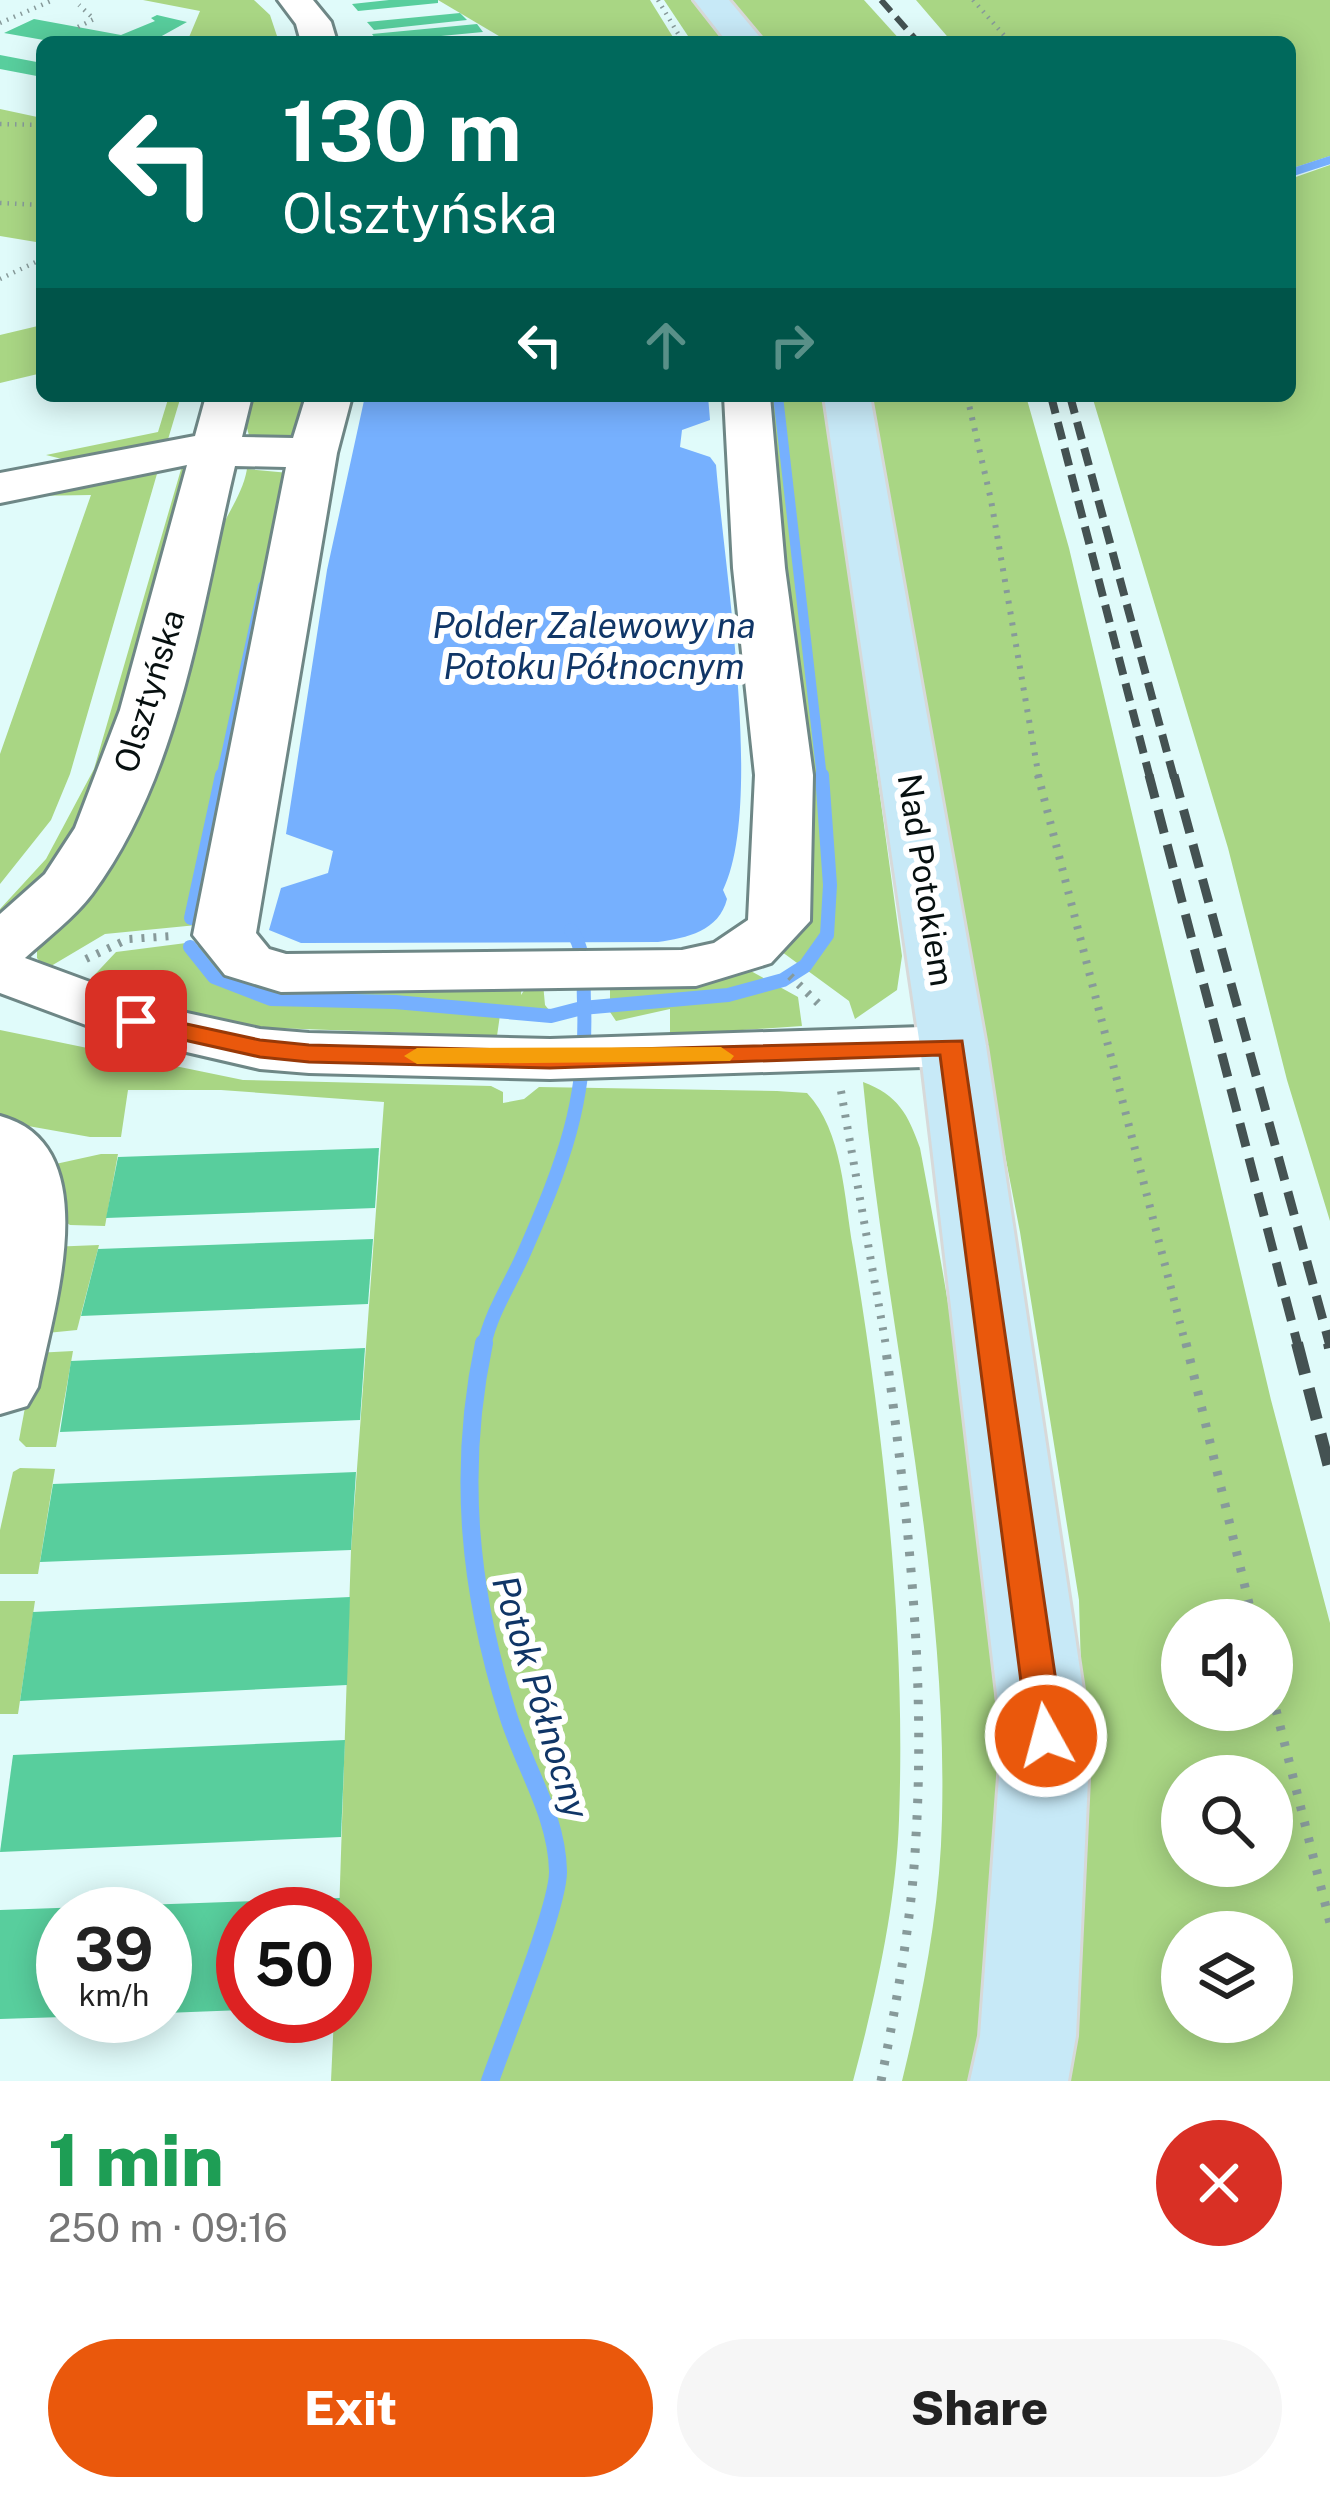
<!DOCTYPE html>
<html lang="en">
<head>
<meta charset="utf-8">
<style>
  :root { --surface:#fff; --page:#f6f6f6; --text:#222; --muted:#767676; --accent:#ea580c }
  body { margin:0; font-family:"Public Sans",sans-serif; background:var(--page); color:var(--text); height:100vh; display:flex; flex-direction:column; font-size:45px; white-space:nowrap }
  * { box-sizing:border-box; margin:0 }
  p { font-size:39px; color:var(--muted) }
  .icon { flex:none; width:66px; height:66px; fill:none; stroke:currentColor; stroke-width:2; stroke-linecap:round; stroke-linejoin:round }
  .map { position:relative; height:2081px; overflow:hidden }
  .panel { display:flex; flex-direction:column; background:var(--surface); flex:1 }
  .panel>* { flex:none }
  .banner { position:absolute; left:36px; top:36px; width:1260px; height:366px; border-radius:18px; box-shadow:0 6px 30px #0003; background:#00695c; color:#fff; overflow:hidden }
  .fabs { position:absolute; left:1161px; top:1599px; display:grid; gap:24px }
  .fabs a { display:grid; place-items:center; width:132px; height:132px; border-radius:50%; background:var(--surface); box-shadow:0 6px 30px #0003; font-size:60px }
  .speed { position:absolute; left:36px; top:1887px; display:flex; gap:24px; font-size:60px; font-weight:700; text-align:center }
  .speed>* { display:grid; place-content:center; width:156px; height:156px; border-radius:50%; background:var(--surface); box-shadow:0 6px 30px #0003; line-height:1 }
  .speed small { font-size:30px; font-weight:400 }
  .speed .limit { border:18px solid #d22; background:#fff; color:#111 }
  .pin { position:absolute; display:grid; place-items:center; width:102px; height:102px; color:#fff; margin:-51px; border-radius:24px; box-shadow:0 6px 18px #0006 }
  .me { position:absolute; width:132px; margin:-66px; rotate:353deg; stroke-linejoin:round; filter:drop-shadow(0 0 9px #0008) }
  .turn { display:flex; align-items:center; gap:42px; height:252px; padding:0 48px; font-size:54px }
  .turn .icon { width:156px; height:156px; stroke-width:2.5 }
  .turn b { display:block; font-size:84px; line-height:102px }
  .lanes { display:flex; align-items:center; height:114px; padding:0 48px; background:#0003; justify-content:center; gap:60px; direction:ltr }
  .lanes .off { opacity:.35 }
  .round { display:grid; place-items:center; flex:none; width:126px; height:126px; border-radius:63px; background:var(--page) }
  .head { display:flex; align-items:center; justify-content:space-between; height:204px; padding:0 48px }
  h1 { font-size:72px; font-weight:800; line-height:90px; color:#1e9e55 }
  .cta { display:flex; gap:24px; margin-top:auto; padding:24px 48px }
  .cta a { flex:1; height:138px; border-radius:72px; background:var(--accent); color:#fff; font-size:48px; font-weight:800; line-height:138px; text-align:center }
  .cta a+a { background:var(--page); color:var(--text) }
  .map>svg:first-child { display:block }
  .green { fill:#a9d684; fill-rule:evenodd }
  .water { fill:#76b0fe }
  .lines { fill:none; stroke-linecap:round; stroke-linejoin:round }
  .stream-far3 { stroke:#76b0fe; stroke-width:8 }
  .stream-far2 { stroke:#76b0fe; stroke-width:10 }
  .stream-far1 { stroke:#76b0fe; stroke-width:14 }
  .stream { stroke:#76b0fe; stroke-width:18 }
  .building { fill:#58ce9d }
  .minor-casing { stroke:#6e8786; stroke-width:6 }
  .major-casing { stroke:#d7d9d9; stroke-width:6 }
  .path-far3 { stroke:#879a9a; stroke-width:4.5; stroke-dasharray:1.5 6; stroke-linecap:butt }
  .path-far2 { stroke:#879a9a; stroke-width:6; stroke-dasharray:3 8; stroke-linecap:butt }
  .path-far1 { stroke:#879a9a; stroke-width:8; stroke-dasharray:3 9; stroke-linecap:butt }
  .path { stroke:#879a9a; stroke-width:9; stroke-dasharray:4.5 12; stroke-linecap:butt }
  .minor { fill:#fff; fill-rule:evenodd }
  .major { fill:#c7e9f7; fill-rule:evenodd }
  .rail-far3 { stroke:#445252; stroke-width:6; stroke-dasharray:15 8; stroke-linecap:butt }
  .rail-far2 { stroke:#445252; stroke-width:8; stroke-dasharray:18 9; stroke-linecap:butt }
  .rail-far1 { stroke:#445252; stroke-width:9; stroke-dasharray:24 12; stroke-linecap:butt }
  .rail { stroke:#445252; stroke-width:12; stroke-dasharray:32 15; stroke-linecap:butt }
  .route { fill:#ea580c; stroke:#983908; stroke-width:3 }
  .slow { fill:#f59e0b }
  .labels { text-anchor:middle; stroke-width:12; stroke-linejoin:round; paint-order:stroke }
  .street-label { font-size:33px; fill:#071010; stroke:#fff }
  .water-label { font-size:36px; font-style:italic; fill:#103667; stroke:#fff }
</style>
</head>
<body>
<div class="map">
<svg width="1330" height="2081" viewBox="0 0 1330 2081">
  <rect width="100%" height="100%" fill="#e0fbfa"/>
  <g class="green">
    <path d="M143,0H254L270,15L279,42H187L200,11Z"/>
    <path d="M438,0H650L676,42H509Z"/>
    <path d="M664,0H698L731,42H692Z"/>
    <path d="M724,0H864L902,42H758Z"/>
    <path d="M916,0H1330V156L1290,169V42H952Z"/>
    <path d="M0,109L42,118V243L0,236Z"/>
    <path d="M1330,165V1221L1287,1080L1228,848L1092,396H1290V179Z"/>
    <path d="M42,325V373L0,383V335Z"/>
    <path d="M169,396H181L166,446L82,464L46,455L158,432Z"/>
    <path d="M253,396H319L298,439L251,442L246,425Z"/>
    <path d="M755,396H825L902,956L897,990L855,1019L849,1001L778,949Z"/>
    <path d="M865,396H1026L1069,548L1271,1400L1330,1623V2081H1054L1084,1773L1079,1600L1020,1232L907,651ZM1182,1620H1272V1710H1182ZM1182,1776H1272V1866H1182ZM1182,1932H1272V2022H1182Z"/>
    <path d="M184,459H195L126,710L70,850L0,927V909L46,859L94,769Z"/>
    <path d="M161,460L70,774L51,820L0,884V754L91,495L26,496Z"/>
    <path d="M247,469L289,473L197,925L105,934L46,969L37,958V947C64,918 96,891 117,858C176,769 191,646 216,544C223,517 242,498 247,469Z"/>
    <path d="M186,943L207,948L228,972L522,980L521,995L529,983H543L545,1005L557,1020L500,1015L497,1036L220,1026L85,985L116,952Z"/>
    <path d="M749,970L798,997L802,1026L670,1035V1009L616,1021L610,1012V982Z"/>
    <path d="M0,1030L243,1080L491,1086L503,1092V1103L524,1099L539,1087L777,1091L807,1093C843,1131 844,1198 853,1248C884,1436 906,1630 899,1820C896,1906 875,1999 853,2081H331L334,2016H345V1914H339L351,1550L384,1102L221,1090H128L121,1137H90L0,1121Z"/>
    <path d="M863,1082C898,1095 908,1114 920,1148C968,1400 1003,1633 999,1890C998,1954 986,2018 980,2081H902C923,1995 940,1908 942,1819C948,1570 886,1328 863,1082Z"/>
    <path d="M101,1154H118L105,1226L70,1225L57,1216L51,1165Z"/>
    <path d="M99,1245L77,1330L47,1333L49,1247Z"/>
    <path d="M73,1351L56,1447H26L19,1440L35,1353Z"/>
    <path d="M20,1468L55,1469L38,1574H0V1530L13,1472Z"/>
    <path d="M0,1601H35L18,1714H0Z"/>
  </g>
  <path class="water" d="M365,396H708L710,420L682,430L680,447L710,457L716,465C724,566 764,806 723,890L727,899C719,931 687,938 658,942L301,943L269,930L281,888L328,873L333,851L286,834L327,570Z"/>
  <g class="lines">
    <path class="stream-far3" d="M1290,173L1330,160"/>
    <g class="stream-far2">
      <path d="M778,396L822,778"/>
      <path d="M221,778L263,586"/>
    </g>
    <g class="stream-far1">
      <path d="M191,918L222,775"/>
      <path d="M190,947L214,977L271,999L395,1002L551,1016L582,1008L728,995L783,980L805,966L827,935L830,885L822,775"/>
      <path d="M484,1346C491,1312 510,1285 524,1253C563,1164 588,1100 584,1002C583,978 586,949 571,930"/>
    </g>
    <path class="stream" d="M484,1343C457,1471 469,1591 508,1715C524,1767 557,1815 558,1871C559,1905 504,2040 490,2081"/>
  </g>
  <g class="building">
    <path d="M389,0H438V3L358,11L352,4Z"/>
    <path d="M460,13L467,20L374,30L367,22Z"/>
    <path d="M157,15L187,22L151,42H55L4,33L34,19L121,35L155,21L151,18Z"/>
    <path d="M477,24L483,32L378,42L372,34Z"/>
    <path d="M0,55L42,63V77L0,69Z"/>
    <path d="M379,1148L375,1208L106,1218L118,1157Z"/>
    <path d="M373,1239L368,1304L81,1316L98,1249Z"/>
    <path d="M365,1348L360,1420L60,1432L71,1361Z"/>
    <path d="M356,1472L351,1550L40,1562L53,1484Z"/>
    <path d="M350,1597L347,1685L20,1701L33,1612Z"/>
    <path d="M345,1740L341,1837L0,1852L13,1755Z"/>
    <path d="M340,1898L339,1914H243V2010L165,2013V1914H63V2017L0,2019V1910Z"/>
  </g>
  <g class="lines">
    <defs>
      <g id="minor">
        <path d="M278,0H313L331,22L337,42H301L296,24Z"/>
        <path d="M206,396H252L242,437L293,438L306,396H352L337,453L256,933L269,949L286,954L682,950L714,943L748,920L755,775L733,568L724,396H770L785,568L813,775L810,921L771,963L696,986L281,992L225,975L193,935L286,467L235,466C201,608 181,774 92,894C74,918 47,938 25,958L155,1006L260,1029L309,1033L550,1039L953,1026L976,1032L986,1046L976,1060L953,1066L550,1079L309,1073L260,1069L113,1035L0,993V914L45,874L75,828L120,710L187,465L0,503V473L195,436Z"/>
        <path d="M0,1116C108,1145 53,1309 38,1387L27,1406L0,1414Z"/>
      </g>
      <g id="major">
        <path d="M694,0H729L764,42H727Z"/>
        <path d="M824,396H870L986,1046L1090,1736L1076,2036L1068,2081H970L980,2036L1002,1736L920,1046Z"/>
      </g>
    </defs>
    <use href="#minor" class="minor-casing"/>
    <use href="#major" class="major-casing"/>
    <g class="path-far3">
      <path d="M658,0L683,42"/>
      <path d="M973,0L1010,42"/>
      <path d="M0,23L53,0"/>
      <path d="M78,27L94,19L79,5"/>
      <path d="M0,124L42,125"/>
      <path d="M0,203L42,205"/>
      <path d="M0,279L42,259"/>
    </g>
    <path class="path-far2" d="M967,396L991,500L1039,778"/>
    <g class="path-far1">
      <path d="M1038,775L1186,1346"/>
      <path d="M86,959L128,939L174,936"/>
      <path d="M790,976L822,1007"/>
      <path d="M841,1091L886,1346"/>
    </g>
    <g class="path">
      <path d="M1186,1343L1253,1620"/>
      <path d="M1272,1694L1330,1923"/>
      <path d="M881,2081C897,2000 912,1919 916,1836C926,1671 907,1507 885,1343"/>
    </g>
    <use href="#minor" class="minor"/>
    <use href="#major" class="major"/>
    <path class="rail-far3" d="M881,0L918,42"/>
    <g class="rail-far2">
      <path d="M1051,396L1150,778"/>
      <path d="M1070,396L1174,778"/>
    </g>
    <g class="rail-far1">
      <path d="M1149,775L1298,1346"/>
      <path d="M1174,775L1330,1346"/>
    </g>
    <g class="rail">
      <path d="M1297,1343L1330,1471"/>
      <path d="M1329,1343L1330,1348"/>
    </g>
  </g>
  <path class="route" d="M136,1013L260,1040L309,1045L550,1051L962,1041L1064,1736L1059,1746H1033L1028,1736L940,1055L550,1068L309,1062L260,1057L126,1027V1015Z"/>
  <path class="slow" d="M721,1047L734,1056L730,1061L417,1064L404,1056L417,1048Z"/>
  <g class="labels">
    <g class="street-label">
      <text transform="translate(149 691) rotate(-73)" y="12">Olsztyńska</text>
      <text transform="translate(926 880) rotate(81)" y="12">Nad Potokiem</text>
    </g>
    <g class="water-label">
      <text x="594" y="638">Polder Zalewowy na<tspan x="594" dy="41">Potoku Północnym</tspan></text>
      <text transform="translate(541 1697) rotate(73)" y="13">Potok Północny</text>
    </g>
  </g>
</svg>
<div class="fabs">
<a><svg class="icon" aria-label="sound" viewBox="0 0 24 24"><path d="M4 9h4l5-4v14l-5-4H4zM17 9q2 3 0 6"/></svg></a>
<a><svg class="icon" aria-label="search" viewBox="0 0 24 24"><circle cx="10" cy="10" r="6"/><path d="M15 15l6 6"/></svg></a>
<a><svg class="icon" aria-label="layers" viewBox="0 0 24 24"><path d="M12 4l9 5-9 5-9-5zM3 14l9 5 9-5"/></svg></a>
</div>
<div class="speed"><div>39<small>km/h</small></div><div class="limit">50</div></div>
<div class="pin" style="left:136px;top:1021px;background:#d93025"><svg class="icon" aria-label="arrive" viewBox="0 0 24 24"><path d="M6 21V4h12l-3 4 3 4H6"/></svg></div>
<svg class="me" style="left:1046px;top:1736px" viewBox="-20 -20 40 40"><circle r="17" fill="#ea580c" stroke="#fff" stroke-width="3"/><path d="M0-11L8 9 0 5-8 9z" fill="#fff"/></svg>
<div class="banner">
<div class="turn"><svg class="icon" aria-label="left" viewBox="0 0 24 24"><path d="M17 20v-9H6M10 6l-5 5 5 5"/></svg><div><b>130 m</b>Olsztyńska</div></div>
<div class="lanes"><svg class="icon" aria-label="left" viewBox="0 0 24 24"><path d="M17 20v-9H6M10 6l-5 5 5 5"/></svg><svg class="icon off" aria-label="ahead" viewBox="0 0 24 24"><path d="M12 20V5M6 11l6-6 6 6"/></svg><svg class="icon off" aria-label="right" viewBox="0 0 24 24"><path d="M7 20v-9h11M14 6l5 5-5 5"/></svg></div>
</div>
</div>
<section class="panel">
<div class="head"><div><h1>1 min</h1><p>250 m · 09:16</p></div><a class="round" style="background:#d93025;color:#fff"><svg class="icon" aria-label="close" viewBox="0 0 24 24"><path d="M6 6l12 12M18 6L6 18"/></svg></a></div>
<div class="cta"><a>Exit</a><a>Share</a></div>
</section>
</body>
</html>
